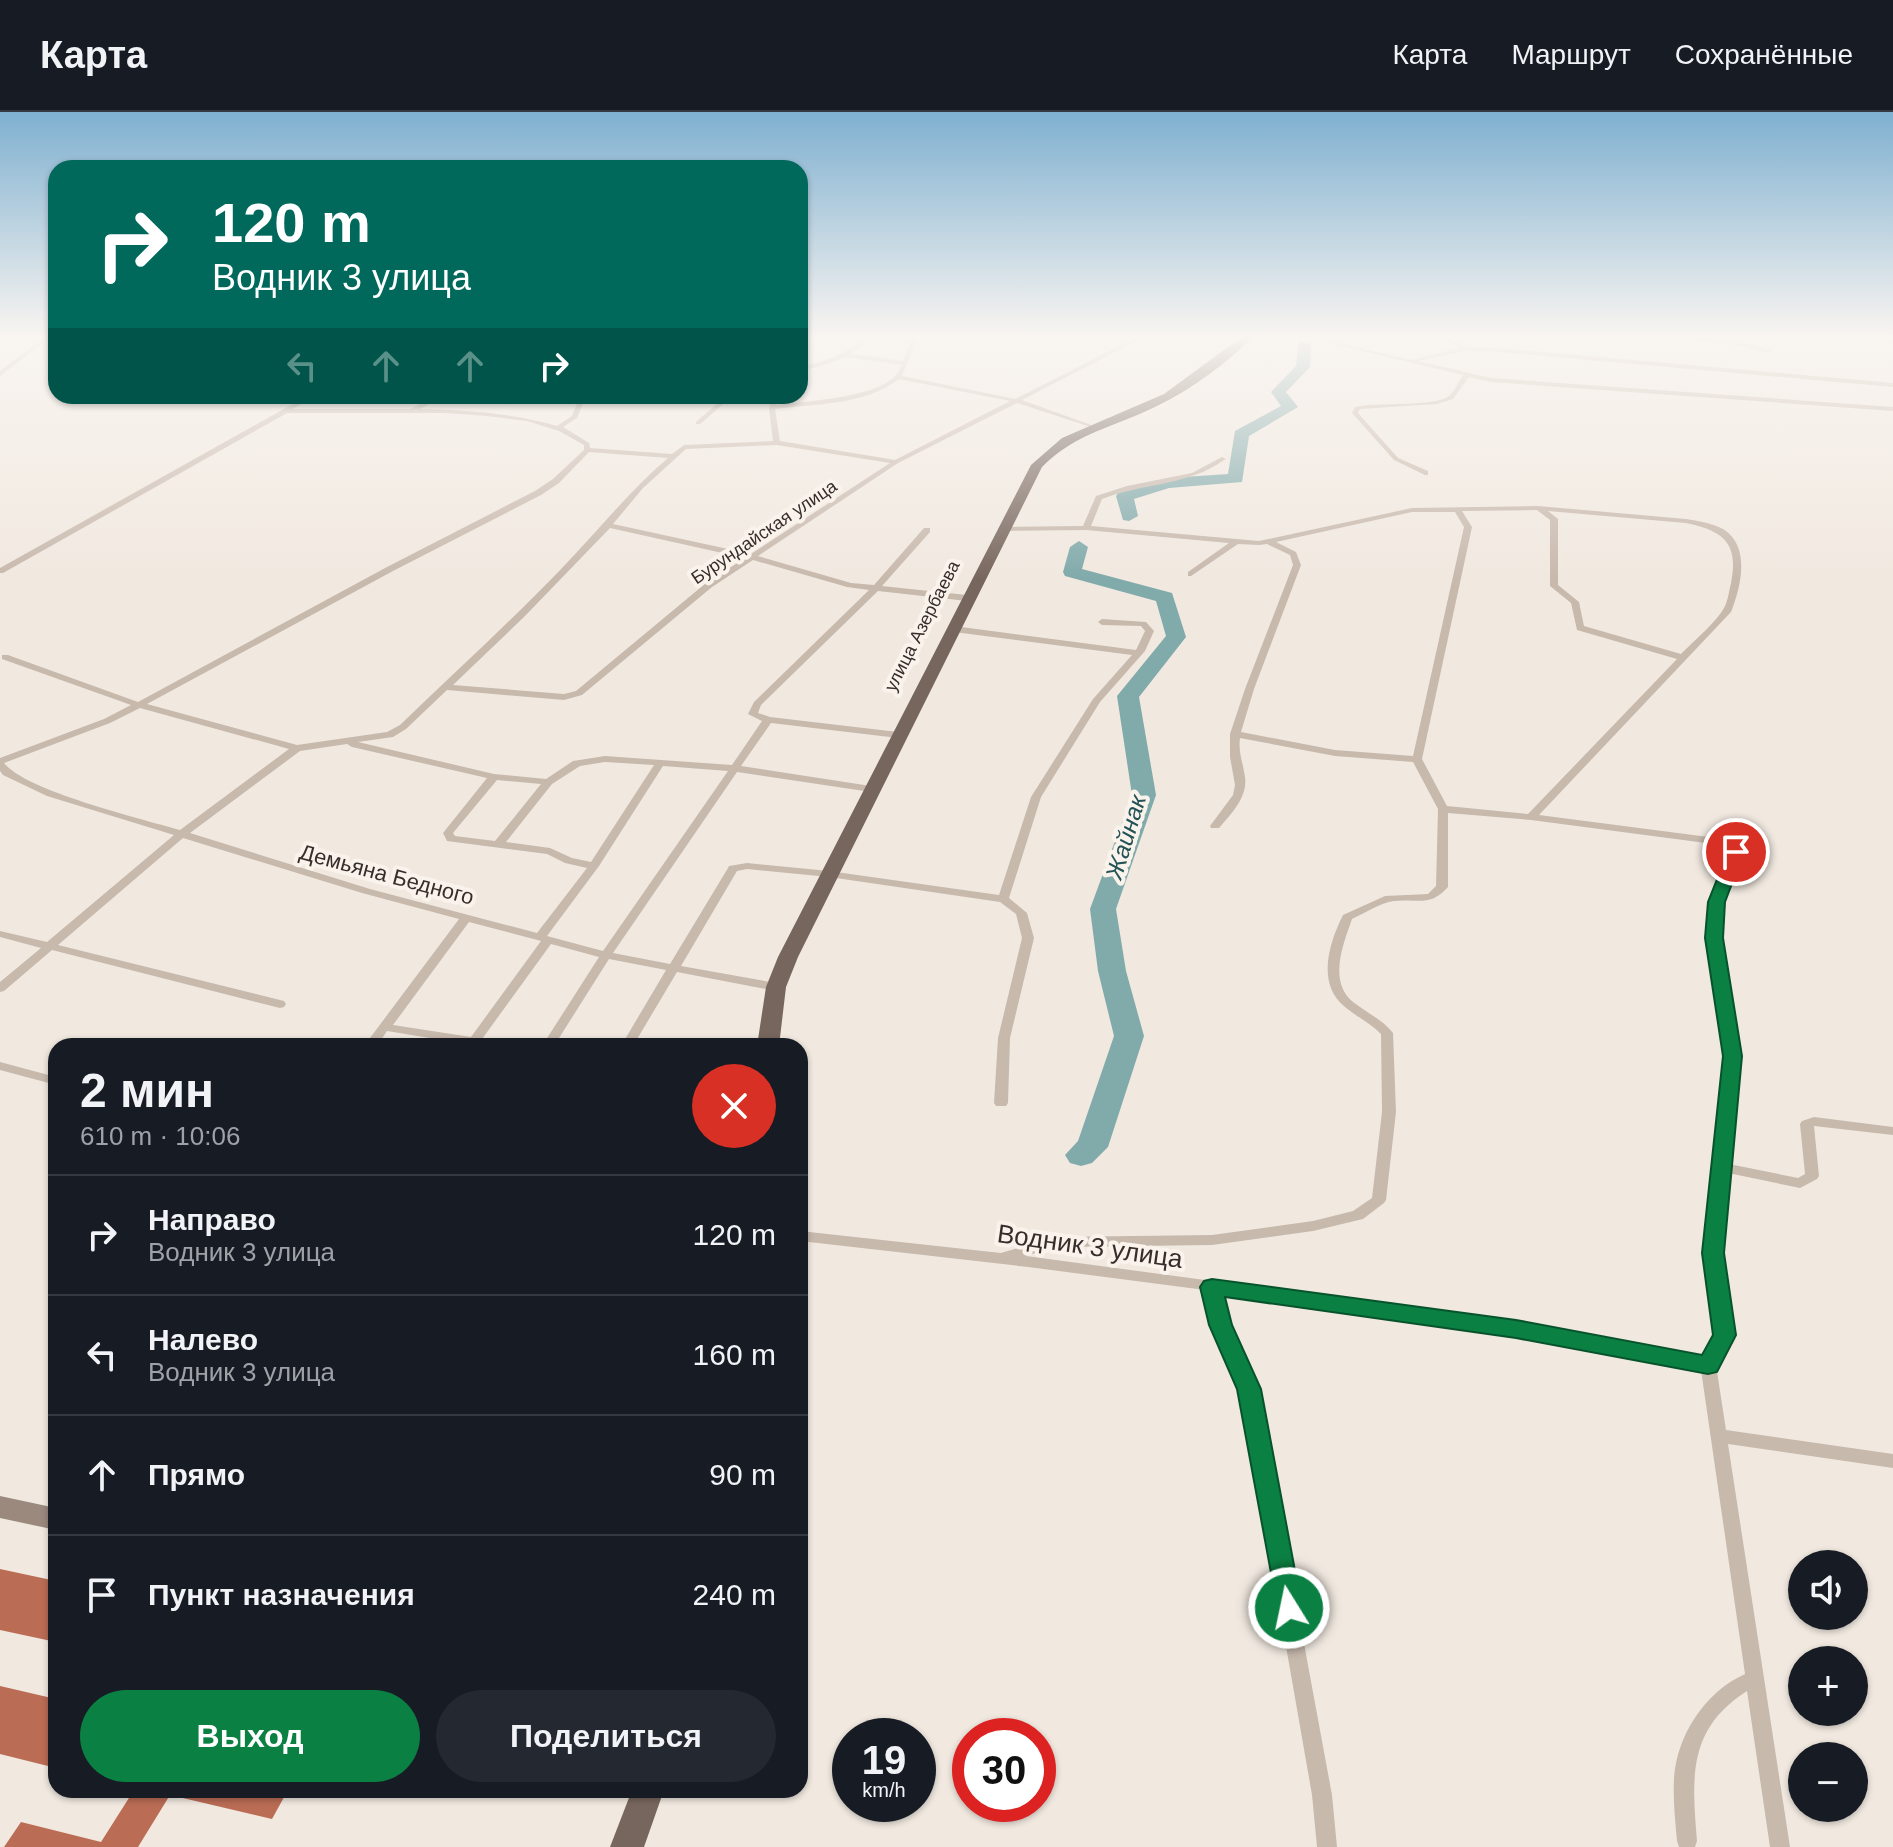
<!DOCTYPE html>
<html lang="ru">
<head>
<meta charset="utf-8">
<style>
  :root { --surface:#171b24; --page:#242831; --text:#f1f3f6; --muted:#9ea1a6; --line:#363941; --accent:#0b8043 }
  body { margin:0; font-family:Arial,sans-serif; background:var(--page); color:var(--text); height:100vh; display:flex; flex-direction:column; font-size:30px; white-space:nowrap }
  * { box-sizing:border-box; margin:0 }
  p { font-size:26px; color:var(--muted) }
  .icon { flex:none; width:44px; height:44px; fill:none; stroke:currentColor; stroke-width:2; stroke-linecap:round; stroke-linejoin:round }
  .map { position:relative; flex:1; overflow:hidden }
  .sheet { position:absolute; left:48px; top:926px; width:760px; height:760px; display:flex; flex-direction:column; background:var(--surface); border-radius:24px; box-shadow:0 2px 6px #0004 }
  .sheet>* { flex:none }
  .hud { position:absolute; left:48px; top:48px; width:760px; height:244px; border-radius:24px; box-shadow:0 2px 6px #0004; background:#00695c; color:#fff; overflow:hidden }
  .tools { position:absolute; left:1788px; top:1438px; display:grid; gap:16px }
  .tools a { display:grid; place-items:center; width:80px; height:80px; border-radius:50%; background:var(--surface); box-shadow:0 2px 6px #0004; font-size:40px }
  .speed { position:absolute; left:832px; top:1606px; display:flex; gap:16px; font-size:40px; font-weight:700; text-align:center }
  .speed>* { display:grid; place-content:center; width:104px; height:104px; border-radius:50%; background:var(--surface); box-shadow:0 2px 6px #0004; line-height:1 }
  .speed small { font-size:20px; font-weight:400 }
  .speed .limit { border:12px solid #d22; background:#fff; color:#111 }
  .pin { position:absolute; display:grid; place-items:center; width:68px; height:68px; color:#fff; margin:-34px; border:4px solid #fff; border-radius:50%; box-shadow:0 2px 8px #0007 }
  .me { position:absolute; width:88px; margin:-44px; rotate:350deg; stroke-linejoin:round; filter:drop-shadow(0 0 6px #0008) }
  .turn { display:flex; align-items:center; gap:28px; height:168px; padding:0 32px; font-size:36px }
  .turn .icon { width:104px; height:104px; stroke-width:2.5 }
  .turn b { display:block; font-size:56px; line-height:68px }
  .lanes { display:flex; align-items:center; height:76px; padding:0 32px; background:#0003; justify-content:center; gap:40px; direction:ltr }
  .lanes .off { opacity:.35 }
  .round { display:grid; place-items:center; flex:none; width:84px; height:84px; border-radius:42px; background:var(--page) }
  .head { display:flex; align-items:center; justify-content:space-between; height:136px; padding:0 32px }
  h1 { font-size:48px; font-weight:700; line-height:60px }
  .cta { display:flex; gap:16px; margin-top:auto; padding:16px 32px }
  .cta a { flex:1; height:92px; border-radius:48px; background:var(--accent); color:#fff; font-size:32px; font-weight:700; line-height:92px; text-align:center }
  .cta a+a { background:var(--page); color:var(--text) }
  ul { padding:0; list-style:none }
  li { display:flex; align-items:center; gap:24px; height:120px; padding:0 32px; border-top:2px solid var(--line) }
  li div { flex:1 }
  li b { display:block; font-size:30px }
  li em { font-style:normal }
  header { display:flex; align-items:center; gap:48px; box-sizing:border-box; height:112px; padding:0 40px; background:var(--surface); border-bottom:2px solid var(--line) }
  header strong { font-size:38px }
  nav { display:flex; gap:44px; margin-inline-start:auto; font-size:28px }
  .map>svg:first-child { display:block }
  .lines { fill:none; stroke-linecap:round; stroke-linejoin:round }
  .river { fill:#81aaab; fill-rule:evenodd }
  .building { fill:#ba6c54 }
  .street { fill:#c8b9ad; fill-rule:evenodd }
  .secondary { fill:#9b897e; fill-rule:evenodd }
  .primary { fill:#77665d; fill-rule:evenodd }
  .route { fill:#0b8043; stroke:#07532c; stroke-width:2 }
  .labels { text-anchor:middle; stroke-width:8; stroke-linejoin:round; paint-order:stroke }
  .far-street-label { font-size:18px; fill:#372e2b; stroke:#f9f3ec }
  .street-label { font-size:22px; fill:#372e2b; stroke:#f9f3ec }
  .water-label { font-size:24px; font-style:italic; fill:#245255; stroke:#f9f3ec }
  .near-street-label { font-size:26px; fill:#372e2b; stroke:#f9f3ec }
</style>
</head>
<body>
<header>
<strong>Карта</strong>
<nav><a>Карта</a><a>Маршрут</a><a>Сохранённые</a></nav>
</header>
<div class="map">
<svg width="1893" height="1735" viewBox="0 0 1893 1735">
  <rect width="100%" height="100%" fill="#f1e9e0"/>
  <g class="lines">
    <g class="river">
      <path d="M1299,229L1311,232L1310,255L1286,280L1298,295L1249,324L1242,370L1169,376L1134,387L1138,404L1129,409L1123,408L1116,384L1119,380L1168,366L1228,362L1235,319L1281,294L1271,280L1296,254Z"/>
      <path d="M1079,429L1088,435L1082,457L1172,481L1186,525L1139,585L1156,683L1116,797L1126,859L1144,924L1108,1035L1092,1051L1081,1054L1070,1051L1065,1043L1078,1029L1114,924L1098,859L1090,797L1132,683L1117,584L1166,524L1156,489L1065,464L1063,460L1070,435Z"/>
    </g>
  </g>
  <g class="building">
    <path d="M0,1457L56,1469V1530L0,1518Z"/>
    <path d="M0,1574L56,1587V1656L0,1642Z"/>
    <path d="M134,1678H288L272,1707L170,1683L138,1735H4L21,1710L101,1730Z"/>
  </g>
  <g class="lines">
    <g class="street">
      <path d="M46,224H52L0,264V259Z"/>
      <path d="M868,224H874L851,242L903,249L912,224H918L902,264L1015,287L1139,224H1146L1022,288L1091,313V315L1017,291L898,351L758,444L851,471L874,473L924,416H930V420L882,474L967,483L971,486L967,489L878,479L761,593L758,601L770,605L898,620L903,623L898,626L771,611L741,654L871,674L876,677L871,680L737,660L613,841L670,852L728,756L729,754L747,751L829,759L999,783L1031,685L1093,587L1132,543L954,520L950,517L954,514L1136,538L1145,519L1141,514L1102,513L1098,510L1102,507L1146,510L1154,519L1145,539L1100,590L1041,685L1009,786L1027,801L1034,826L1010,926L1008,991L1006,994H996L994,991L998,926L1022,826L1016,802L1000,790L829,765L747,757L737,759L681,854L776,871L782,875L776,879L677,860L633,934H621L666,858L609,847L554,934H542L599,845L551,832L477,934H465L466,932L387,919L377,934H364L459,807L362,781L183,726L58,833L284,889L286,892L284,895L280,896L52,838L4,879L0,880V870L41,836L0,825V819L47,830L174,723L47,684L3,663L0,659V646L104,607L131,593L2,547V543H8L138,590L387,455L535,379L553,367L584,338V333L559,319L527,309L487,304L444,301H287L3,461H0V456L307,284H315L293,297H410L436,284H444L420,297C467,298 512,301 557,314L572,304L580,284H586L577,306L563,315L589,331L590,336L672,342L684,333L773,329L769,296L773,284H779L776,293C806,289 875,286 895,264C898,261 900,256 902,253L845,245L821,254L800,259V255C826,250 848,241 868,224ZM899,267L1010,289L895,348L780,329L775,297C815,292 866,293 899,267ZM777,333L890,351L751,442L613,412L643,376L686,337ZM589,340L668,346C629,379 598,419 562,456C510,510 454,561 400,613L387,620L297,633L147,592L393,459L541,383L559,371ZM610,416L745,446L706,471L576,579L564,582L453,573L524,505ZM753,448L847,475L869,478L754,590L748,602L762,609L732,653L605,644L573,649L546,667L494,662L358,630L393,625L406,617L447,578L564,588L582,583L712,475ZM140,596L289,637L180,718C142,707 26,679 4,651L110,611ZM347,632L352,635L487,666L443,721L447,729L547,742L565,751L587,756L537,821L370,777L190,721L300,639ZM605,650L654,653L591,750L572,746L550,736L506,730L552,672L580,654ZM663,654L728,659L603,839L547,824L599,754ZM497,668L541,672L495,729L455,724L453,721ZM469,810L541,829L471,925L393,913Z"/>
      <path d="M1298,224H1308L1412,248L1460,236L1440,224H1447L1466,235H1486L1893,271V275L1486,239H1465L1418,249L1491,266L1893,295V299L1491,270L1469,265L1453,287L1437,292L1360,297L1358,301L1398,346L1428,359V363H1425L1394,348L1352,301L1355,295C1376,290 1435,295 1449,284C1454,280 1459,269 1463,263Z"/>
      <path d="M1654,224C1687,223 1742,226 1771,239L1768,241L1742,234Z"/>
      <path d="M1877,224H1884L1893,228V232Z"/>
      <path d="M726,284H733L700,312H696V310Z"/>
      <path d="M1222,345L1226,347L1224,348C1188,374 1143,371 1102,387L1091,414L1259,429L1412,396L1538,394L1686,407C1698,409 1712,411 1723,417C1751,434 1741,475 1731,500L1539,703L1724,727L1728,728L1741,740L1722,790L1720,826L1739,944L1729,1052L1798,1066L1805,1062L1800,1012L1802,1009L1814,1005L1893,1015V1023L1814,1014L1819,1064L1817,1067L1800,1076L1728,1061L1720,1141L1733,1223L1716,1253L1726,1318L1893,1342V1356L1728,1332L1790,1735H1770L1747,1579C1687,1617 1692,1667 1697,1729L1695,1735H1679L1677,1729C1675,1708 1673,1687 1674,1666C1677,1623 1705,1580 1745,1562L1701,1258L1482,1219L1221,1180L1229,1213L1257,1277L1332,1683L1337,1735H1317L1312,1683L1241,1277L1213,1213L1205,1178L1028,1155L800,1129V1119L1001,1141L1055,1125L1212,1123L1313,1109L1353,1099L1372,1086L1382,1000L1381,922C1370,911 1357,905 1345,895C1316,872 1329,831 1343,803L1385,784L1428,782L1436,774L1438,697L1413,650L1335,644L1240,626C1238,640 1243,651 1245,665C1248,685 1231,702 1219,716H1211L1210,714L1233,683L1235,673L1230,645V622L1245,577L1293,453L1290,443L1267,432L1259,433L1238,432L1191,464H1188V460L1229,431L1086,418L1002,419L998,417L1002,415L1083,414L1096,384L1127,374L1192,361ZM1537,398L1550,408V474L1571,491L1577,518L1677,547L1528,702L1447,694L1422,647L1472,415L1462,399ZM1548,399L1686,411C1723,419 1739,430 1731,471C1729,479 1728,489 1724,496C1718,508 1692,531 1681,542L1584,514L1579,490L1558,473V407ZM1412,400H1455L1464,415L1413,644L1335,638L1241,620L1254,577L1301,453L1296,440L1276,430ZM1448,701L1531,708L1721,733L1730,741L1710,790L1708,826L1727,944L1715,1052L1713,1055L1715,1057L1706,1141L1717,1223L1704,1246L1369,1190L1026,1144L1055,1135L1212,1133L1313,1119L1363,1107L1384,1091L1386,1088L1396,1000L1393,921C1382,907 1367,901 1353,890C1328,869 1343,833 1352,807C1365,801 1380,791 1394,789C1418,786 1429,796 1448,775Z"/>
      <path d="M0,950L56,965V973L0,958Z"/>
    </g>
    <path class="secondary" d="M0,1384L56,1396V1418L0,1406Z"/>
    <g class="primary">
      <path d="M1243,224H1254C1227,251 1192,277 1157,294C1117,314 1075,321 1042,355L798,845L786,875L779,934H757L766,875L778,845L1031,353L1062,326L1164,282Z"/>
      <path d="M632,1678H664L644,1735H610Z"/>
    </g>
  </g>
  <linearGradient id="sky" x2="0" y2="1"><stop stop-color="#7fb0d0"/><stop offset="0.48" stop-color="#f9f5f1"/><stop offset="1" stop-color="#f9f5f1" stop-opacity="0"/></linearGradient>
  <rect width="1893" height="467" fill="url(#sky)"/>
  <path class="route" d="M1736,735L1744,740L1725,790L1723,826L1742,944L1724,1141L1736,1223L1717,1260L1708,1262L1516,1226L1225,1185L1232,1213L1261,1277L1302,1496L1298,1504L1289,1508L1279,1504L1237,1277L1209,1213L1200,1175L1204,1169L1212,1167L1516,1208L1702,1243L1713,1223L1702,1141L1723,944L1705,826L1708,790L1728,740Z"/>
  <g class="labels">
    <g class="far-street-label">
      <text transform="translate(764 420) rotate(-34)" y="6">Бурундайская улица</text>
      <text transform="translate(922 514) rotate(-63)" y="6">улица Азербаева</text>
    </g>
    <g class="street-label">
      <text transform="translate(387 762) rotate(15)" y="8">Демьяна Бедного</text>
    </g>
    <g class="water-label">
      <text transform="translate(1126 725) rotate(-73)" y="8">Жайнак</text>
    </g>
    <g class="near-street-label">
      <text transform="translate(1090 1134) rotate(8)" y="9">Водник 3 улица</text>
    </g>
  </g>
</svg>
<div class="tools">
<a><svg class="icon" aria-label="sound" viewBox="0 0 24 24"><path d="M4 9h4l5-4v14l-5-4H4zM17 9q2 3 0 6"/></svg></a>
<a>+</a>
<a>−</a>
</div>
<div class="speed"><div>19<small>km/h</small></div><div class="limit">30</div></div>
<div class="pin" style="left:1736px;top:740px;background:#d93025"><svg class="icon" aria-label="arrive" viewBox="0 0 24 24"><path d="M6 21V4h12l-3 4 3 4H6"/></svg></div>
<svg class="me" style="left:1289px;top:1496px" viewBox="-20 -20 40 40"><circle r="17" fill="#0b8043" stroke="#fff" stroke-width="3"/><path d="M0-11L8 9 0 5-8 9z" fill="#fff"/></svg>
<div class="hud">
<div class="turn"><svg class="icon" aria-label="right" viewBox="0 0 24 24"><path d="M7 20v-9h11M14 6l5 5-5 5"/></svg><div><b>120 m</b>Водник 3 улица</div></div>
<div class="lanes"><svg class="icon off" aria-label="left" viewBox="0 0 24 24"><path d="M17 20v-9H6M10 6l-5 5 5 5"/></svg><svg class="icon off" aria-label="ahead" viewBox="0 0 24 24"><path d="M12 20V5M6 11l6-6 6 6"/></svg><svg class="icon off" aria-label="ahead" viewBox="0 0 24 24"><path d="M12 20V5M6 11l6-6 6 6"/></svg><svg class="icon" aria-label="right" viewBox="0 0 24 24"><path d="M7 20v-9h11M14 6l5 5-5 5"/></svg></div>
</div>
<section class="sheet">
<div class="head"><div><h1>2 мин</h1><p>610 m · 10:06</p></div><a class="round" style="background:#d93025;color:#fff"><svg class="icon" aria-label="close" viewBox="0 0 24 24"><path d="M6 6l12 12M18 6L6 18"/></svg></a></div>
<ul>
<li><svg class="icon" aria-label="right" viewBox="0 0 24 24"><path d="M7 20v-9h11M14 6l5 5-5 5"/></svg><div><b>Направо</b><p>Водник 3 улица</p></div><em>120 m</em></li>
<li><svg class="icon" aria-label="left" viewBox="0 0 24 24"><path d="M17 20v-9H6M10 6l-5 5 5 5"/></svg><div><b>Налево</b><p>Водник 3 улица</p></div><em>160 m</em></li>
<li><svg class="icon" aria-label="ahead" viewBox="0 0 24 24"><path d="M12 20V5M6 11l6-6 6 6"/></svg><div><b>Прямо</b></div><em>90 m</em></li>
<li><svg class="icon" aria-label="arrive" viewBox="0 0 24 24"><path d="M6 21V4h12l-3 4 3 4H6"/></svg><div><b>Пункт назначения</b></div><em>240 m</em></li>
</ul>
<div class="cta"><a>Выход</a><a>Поделиться</a></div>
</section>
</div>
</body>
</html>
